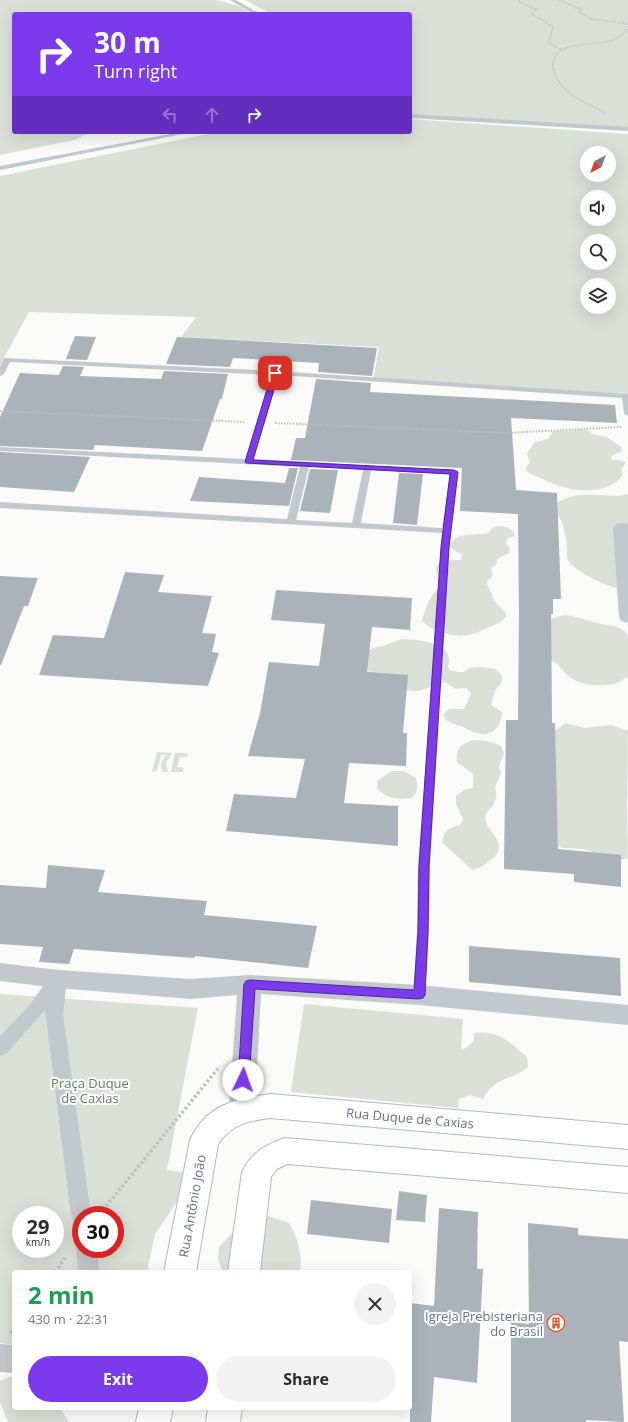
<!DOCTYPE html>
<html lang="en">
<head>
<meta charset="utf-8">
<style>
  :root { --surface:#fff; --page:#f2f2f3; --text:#2b2b33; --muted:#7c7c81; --accent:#7c3aed }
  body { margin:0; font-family:"Open Sans",sans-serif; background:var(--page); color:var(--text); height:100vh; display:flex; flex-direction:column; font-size:15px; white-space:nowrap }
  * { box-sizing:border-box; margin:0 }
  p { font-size:13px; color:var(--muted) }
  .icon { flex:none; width:22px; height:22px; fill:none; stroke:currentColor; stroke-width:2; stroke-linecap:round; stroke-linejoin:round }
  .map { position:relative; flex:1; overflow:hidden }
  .side { position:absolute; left:12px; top:1270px; width:400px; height:140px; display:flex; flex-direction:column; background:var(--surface); border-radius:4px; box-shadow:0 4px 16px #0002 }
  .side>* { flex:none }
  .guide { position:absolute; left:12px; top:12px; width:400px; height:122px; border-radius:4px; box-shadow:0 4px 16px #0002; background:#7c3aed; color:#fff; overflow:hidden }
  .needle { width:26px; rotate:221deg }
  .controls { position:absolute; left:580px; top:146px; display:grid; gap:8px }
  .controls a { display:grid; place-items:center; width:36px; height:36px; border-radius:50%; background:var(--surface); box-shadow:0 4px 16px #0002; font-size:20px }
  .speed { position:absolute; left:12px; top:1206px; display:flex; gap:8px; font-size:20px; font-weight:700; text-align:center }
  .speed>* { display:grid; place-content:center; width:52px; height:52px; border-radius:50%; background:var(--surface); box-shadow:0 4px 16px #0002; line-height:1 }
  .speed small { font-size:10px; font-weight:400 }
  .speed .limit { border:6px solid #d22; background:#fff; color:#111 }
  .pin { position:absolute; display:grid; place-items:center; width:34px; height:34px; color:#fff; margin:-17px; border-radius:8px; box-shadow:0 2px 6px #0006 }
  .me { position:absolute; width:44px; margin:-22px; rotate:3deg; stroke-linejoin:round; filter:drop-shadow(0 0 3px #0008) }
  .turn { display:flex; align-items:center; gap:14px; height:84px; padding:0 16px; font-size:18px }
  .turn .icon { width:52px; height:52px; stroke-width:2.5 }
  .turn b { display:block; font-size:28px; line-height:34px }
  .lanes { display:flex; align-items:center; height:38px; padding:0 16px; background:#0003; justify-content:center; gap:20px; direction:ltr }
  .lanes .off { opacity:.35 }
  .round { display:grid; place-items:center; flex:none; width:42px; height:42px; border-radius:21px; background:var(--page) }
  .head { display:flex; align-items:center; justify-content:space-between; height:68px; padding:0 16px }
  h1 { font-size:24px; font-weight:700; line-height:30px; color:#1e9e55 }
  .cta { display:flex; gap:8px; margin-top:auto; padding:8px 16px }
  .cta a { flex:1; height:46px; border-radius:24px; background:var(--accent); color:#fff; font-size:16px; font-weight:700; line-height:46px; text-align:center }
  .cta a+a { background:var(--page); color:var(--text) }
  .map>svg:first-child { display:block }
  .green { fill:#dadfd7; fill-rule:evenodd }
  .building { fill:#aab3b9 }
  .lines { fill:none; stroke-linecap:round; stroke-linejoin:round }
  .secondary-casing { stroke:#b3babf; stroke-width:2 }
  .path-far2 { stroke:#bbbfc2; stroke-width:1.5; stroke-dasharray:1 1; stroke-linecap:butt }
  .path-far1 { stroke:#bbbfc2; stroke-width:2; stroke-dasharray:1.5 1.5; stroke-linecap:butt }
  .path { stroke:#bbbfc2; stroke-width:3.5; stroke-dasharray:2.5 2.5; stroke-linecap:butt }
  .service { fill:#c3c8cc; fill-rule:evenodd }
  .pedestrian { fill:#c3c8cc; fill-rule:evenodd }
  .minor { fill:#c3c8cc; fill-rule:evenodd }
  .secondary { fill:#fff; fill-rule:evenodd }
  .route { fill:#7c3aed; stroke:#51269a }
  .labels { text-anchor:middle; stroke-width:4; stroke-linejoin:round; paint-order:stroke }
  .near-park-label { font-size:13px; fill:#687a64; stroke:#fff }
  .near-street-label { font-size:13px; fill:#657683; stroke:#fff }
  .near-poi-label { font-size:13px; fill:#657683; stroke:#fff; text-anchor:end }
</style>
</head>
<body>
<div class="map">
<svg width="628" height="1422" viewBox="0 0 628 1422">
  <rect width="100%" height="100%" fill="#fafaf8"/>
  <g class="green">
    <path d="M0,0H217L241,7L251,14H14V132H90L75,140L0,155Z"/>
    <path d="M245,0H628V129L410,115V14H271Z"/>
    <path d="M410,119L628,134V394L373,381L379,347L181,337L196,317L29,312L0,365V176L218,132H410ZM587,153H609V175H587ZM587,197H609V219H587ZM587,241H609V263H587ZM587,285H609V307H587Z"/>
    <path d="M581,429L589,431L592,434L607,437L621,447L622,451L611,456L612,460H619L626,462L621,470L623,474C613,492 581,493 564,487C552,484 541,478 529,473L525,469L530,462L527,453L535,442L548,439L553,431H568Z"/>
    <path d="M628,494V590C613,590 576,573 568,560C566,556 568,552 567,548C567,541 565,533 563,526C560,515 556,518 556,503C564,499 573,495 583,495C599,494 613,498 628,494Z"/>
    <path d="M499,526L507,527L513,531L515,536L507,539L506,544L510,548L509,553L497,559V564L491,568C494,575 492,578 486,582L495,602L505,612L506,617C501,623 494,625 487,628C482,630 477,633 472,634C457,639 433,632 422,621C426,607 430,594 442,585C442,580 439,578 437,573C432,559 453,560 461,560L462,555L455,551L450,546C455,531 476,536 489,533L492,528Z"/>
    <path d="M564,615C577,616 588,621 601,624C612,626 622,625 628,636C628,649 628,663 628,677C624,678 621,681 617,683C603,687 583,686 571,678C560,670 562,664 547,659V620Z"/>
    <path d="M402,639C419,640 456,642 448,667L450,670L459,672H463L470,668L480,667L495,669L498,671L502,676V680L500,685L495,690L491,705L502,712C502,724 494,736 481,734C475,733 469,730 463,727C456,724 446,724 443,715L449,709H464L471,694L466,688L456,689L445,682L419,691L398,690L370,673L364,664L366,652L373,648L386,645Z"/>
    <path d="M566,723L584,728L611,725L628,731L627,810L628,858C610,865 597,850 580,849C571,848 567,849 558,847L552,733Z"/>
    <path d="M473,740C484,740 491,742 501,746L504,753L499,766L501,773L495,787C497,794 497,800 492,807C490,809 487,811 486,814C480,831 514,841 491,860C484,865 480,868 472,870L442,842C444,830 449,828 460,825L463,819L456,804V796L464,790L473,788V774L457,762C455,749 461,744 473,740Z"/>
    <path d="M157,752L172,753L166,763L168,772H162L161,763L166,755H161L157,771L152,772Z"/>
    <path d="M175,753H188L187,757H180L177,767L184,768L183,772H171Z"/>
    <path d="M392,771H403L415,777C419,785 418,792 412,798C400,800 385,799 377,788V781Z"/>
    <path d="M0,994L198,1008L167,1170L183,1172L185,1190L155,1234L147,1272H14V1345L0,1343ZM21,1215H55V1249H21ZM81,1215H115V1249H81Z"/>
    <path d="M304,1004L463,1019L461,1049L466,1048L474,1041V1033C499,1030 508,1041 527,1057L528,1067C510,1082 496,1075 483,1099L470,1095L459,1099L458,1108L291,1092Z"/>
    <path d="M262,1214L289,1223C297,1236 303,1256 300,1272H223L218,1260L219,1247L247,1218Z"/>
    <path d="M14,1375V1408H60L69,1422H8L0,1402V1381Z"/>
  </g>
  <g class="building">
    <path d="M75,336L96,337L87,360L66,359Z"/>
    <path d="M177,337L377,348L372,376L318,372L319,363L233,358L230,367L166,364Z"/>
    <path d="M63,366L84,367L80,376L161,379L164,371L228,374L222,399H220L202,451L95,445L93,450L0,446V417L20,373L59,375Z"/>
    <path d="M316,379L371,383L370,392L615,405L617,423L511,418L516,490L557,493L561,599H553V614H551L552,723H555L558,849L621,855V887L574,882V874L504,869L506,720H518L519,613L518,514L460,511L462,468L291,460L296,438H305Z"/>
    <path d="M0,452L90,457L74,492L0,487Z"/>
    <path d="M289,468H298L289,506L190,501L199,477L285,483Z"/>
    <path d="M310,469L338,470L330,513L300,511Z"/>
    <path d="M399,473L423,474L417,525L393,523Z"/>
    <path d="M125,572L164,575L158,592L212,596L202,633L216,634L212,652L219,653L208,686L39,675L53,635L104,638Z"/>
    <path d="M0,576L38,578L28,606H24L1,665H0Z"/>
    <path d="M276,590L412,598L410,630L372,627L367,672L408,675L403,733H407L406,766L349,763L344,803L398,806V846L226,831L234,794L296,798L305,759L248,756L260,713L269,662L319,666L325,624L271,620Z"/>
    <path d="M48,865L105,870L98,892L207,901L204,915L317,926L308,968L195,956V958L74,949L69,964L39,962L43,947L0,944V885L46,888Z"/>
    <path d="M469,946L620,958L621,996L469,982Z"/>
    <path d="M399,1191L427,1195L425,1222L396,1220Z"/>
    <path d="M311,1200L392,1209L389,1243L307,1234Z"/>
    <path d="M439,1208L478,1212L477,1269H483L477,1383L434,1377L431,1422H410V1303L434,1306Z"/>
    <path d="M528,1223L578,1228V1235L628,1239V1342L619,1341L624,1422L586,1420V1422H511V1322L529,1324Z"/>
  </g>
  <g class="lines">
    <defs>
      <g id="secondary">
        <path d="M270,1094L628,1125V1149L270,1118C247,1121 232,1124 218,1144L196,1272H164L190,1140C206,1105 234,1099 270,1094Z"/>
        <path d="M284,1138L628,1167V1193L287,1164L277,1169L271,1177L260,1272H228L242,1172C252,1152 264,1146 284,1138Z"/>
        <path d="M139,1408H173L170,1422H136Z"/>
        <path d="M208,1408H242L240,1422H206Z"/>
      </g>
    </defs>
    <use href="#secondary" class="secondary-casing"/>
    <g class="path-far2">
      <path d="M519,0L520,3L536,9L532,14L553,27L550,38V44L562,50"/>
      <path d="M559,0L581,10L580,13L592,19L628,24"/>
      <path d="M605,113C585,102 555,92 553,65C553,59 556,53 562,50C576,43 595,45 610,41C617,40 623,33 628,29"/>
    </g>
    <g class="path-far1">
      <path d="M0,411L244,422"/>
      <path d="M275,423L507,433L622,427"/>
    </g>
    <g class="path">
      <path d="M103,1210L220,1066"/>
      <path d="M55,1272L65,1258"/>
      <path d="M10,1333L14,1327"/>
    </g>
    <g class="service">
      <path d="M230,0H236L260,14H254Z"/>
      <path d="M410,114L628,127V131L410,118Z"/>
      <path d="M181,132H193L0,170V166Z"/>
      <path d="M4,358L275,371L628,394V416L624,414L622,398L278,375L253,459L454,470L458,472L450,531L430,866L429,931L425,995L423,998L419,1000L415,998L413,995L417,931L418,866L442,533L0,508V502L287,519L300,467L0,451V447L245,459L271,375L10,362L4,374L0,376V367ZM309,467L363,470L352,523L296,520ZM371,470L450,474L442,528L361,523Z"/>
    </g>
    <g class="pedestrian">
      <path d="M58,972L64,974L67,979L63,1015L91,1215H81V1224L74,1222L71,1215L45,1010L7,1053L0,1056V1036L28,1007L51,975Z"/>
      <path d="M81,1241V1249H96L100,1272H78L76,1249L79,1242Z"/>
    </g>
    <g class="minor">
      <path d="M622,523L628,524V623L621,621L619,617L613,528L616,524Z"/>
      <path d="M0,963L58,970L191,979L250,975L419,985L628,1005V1025L419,1005L261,994L255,1110L251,1118L242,1121L233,1118L229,1110L237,995L191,999L58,988L0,981Z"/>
      <path d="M0,1344L14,1345V1373L0,1372Z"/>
    </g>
    <use href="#secondary" class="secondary"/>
  </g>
  <path class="route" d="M275,371L279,373L253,460L454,470L458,472L449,547L429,866L428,931L425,995L423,998L419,999L255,989L249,1080L247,1083L243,1085L239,1083L238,1080L244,984L246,981L250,980L414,990L418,931L419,866L441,547L450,474L246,463L245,462L272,373Z"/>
  <defs>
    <symbol id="building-ring" viewBox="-11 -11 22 22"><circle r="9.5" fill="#fff" stroke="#e4572e" stroke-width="1.5"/><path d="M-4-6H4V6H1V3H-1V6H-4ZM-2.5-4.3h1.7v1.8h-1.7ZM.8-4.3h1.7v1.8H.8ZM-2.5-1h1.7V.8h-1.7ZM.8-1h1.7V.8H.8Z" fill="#e4572e"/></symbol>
  </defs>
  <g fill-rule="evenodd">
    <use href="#building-ring" x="546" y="1313" width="20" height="20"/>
  </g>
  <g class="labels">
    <g class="near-park-label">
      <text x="90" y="1088">Praça Duque<tspan x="90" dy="15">de Caxias</tspan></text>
    </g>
    <g class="near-street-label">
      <text transform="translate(410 1118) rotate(5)" y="5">Rua Duque de Caxias</text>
      <text transform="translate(192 1206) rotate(-80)" y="5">Rua Antônio João</text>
    </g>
    <g class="near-poi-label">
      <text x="543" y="1321">Igreja Prebisteriana<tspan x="543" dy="15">do Brasil</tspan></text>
    </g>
  </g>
</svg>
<div class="controls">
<a><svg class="needle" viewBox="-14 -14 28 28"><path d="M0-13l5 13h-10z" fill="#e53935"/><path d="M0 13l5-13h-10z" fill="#7c7c81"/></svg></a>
<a><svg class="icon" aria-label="sound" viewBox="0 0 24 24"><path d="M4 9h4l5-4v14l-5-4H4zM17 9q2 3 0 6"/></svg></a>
<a><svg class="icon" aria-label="search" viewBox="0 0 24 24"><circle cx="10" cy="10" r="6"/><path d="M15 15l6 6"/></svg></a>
<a><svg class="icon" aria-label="layers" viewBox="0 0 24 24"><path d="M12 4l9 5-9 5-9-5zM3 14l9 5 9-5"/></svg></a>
</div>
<div class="speed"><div>29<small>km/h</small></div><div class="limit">30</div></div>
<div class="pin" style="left:275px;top:373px;background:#d93025"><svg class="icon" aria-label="arrive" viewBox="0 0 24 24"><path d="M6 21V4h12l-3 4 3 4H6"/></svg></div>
<svg class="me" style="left:243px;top:1080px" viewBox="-20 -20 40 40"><circle r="19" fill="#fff"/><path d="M0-13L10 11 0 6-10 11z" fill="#7c3aed"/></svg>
<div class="guide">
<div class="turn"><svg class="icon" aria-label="right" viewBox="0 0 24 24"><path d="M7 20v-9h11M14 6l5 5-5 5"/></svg><div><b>30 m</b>Turn right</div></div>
<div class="lanes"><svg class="icon off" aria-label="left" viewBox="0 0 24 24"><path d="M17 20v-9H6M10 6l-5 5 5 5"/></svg><svg class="icon off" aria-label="ahead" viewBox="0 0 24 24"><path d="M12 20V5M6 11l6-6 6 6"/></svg><svg class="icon" aria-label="right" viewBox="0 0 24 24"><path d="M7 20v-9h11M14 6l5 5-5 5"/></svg></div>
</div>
<section class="side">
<div class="head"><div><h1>2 min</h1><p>430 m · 22:31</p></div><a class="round"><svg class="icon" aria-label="close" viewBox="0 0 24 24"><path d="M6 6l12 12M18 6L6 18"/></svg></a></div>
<div class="cta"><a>Exit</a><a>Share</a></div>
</section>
</div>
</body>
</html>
